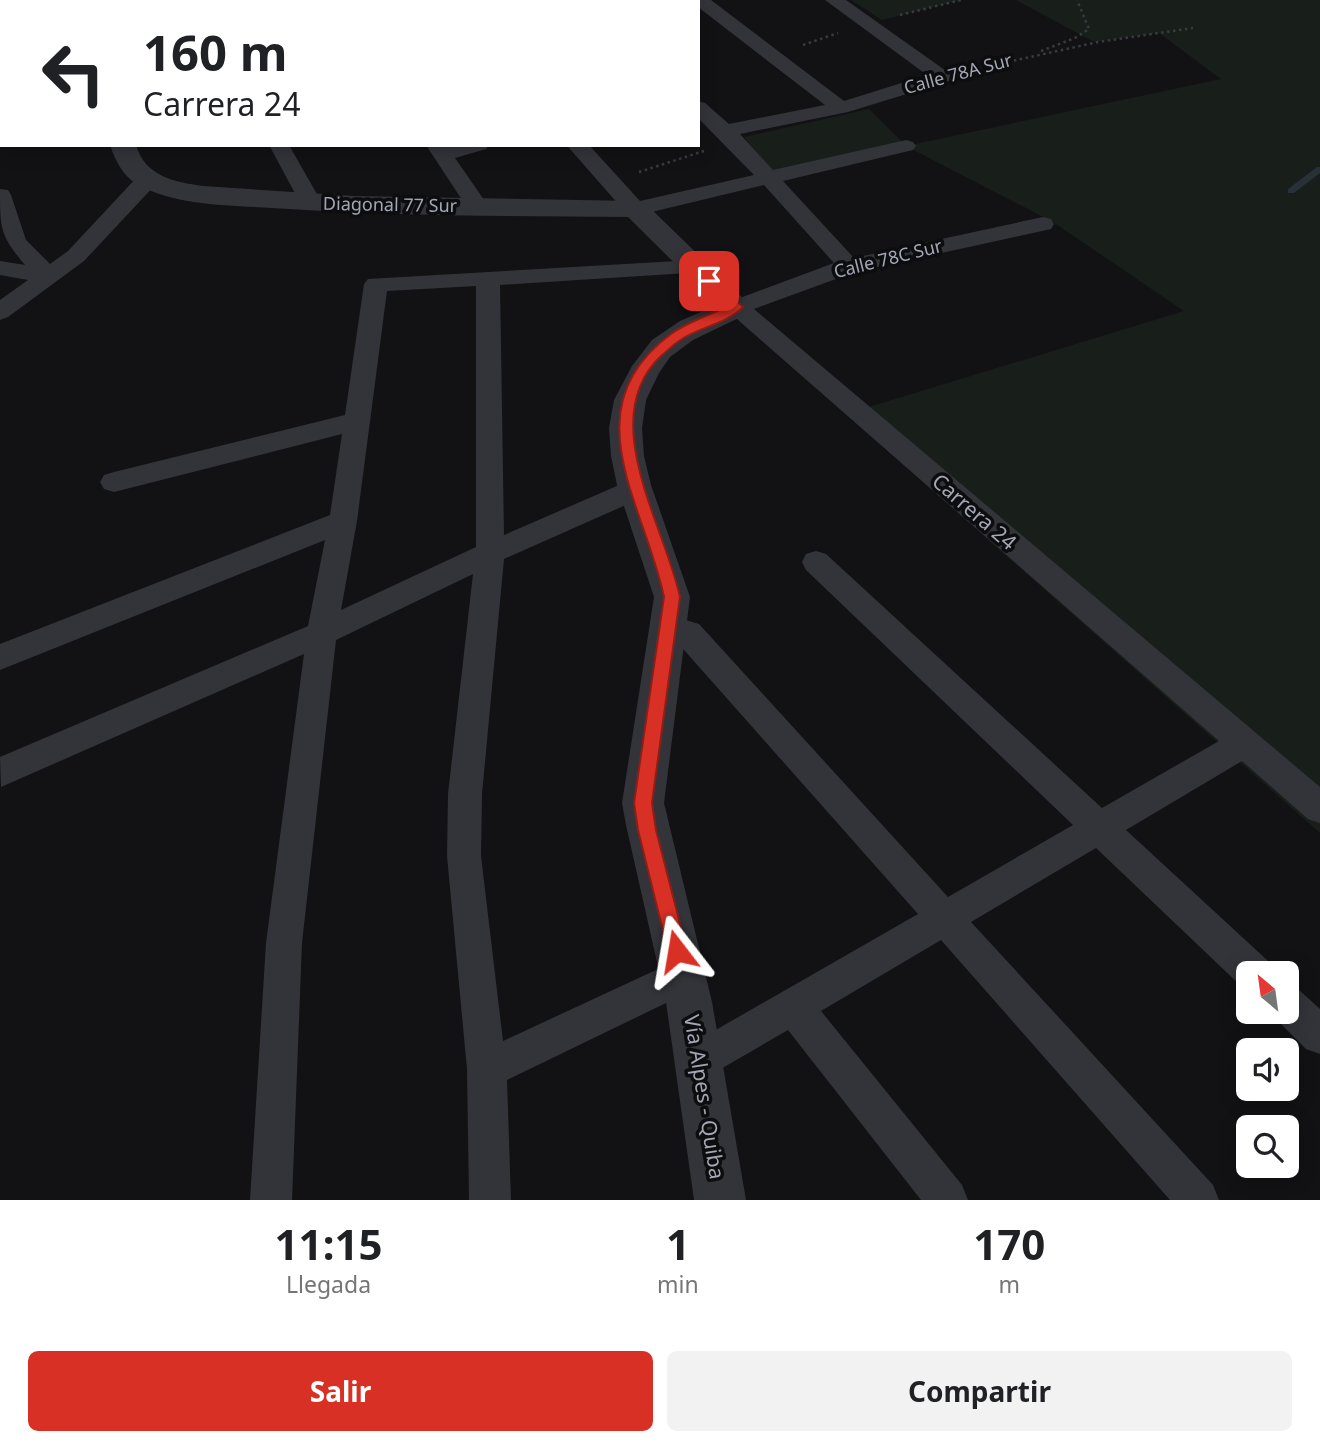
<!DOCTYPE html>
<html lang="es">
<head>
<meta charset="utf-8">
<style>
  :root { --surface:#fff; --page:#f2f2f2; --text:#202124; --muted:#757577; --accent:#d93025 }
  body { margin:0; font-family:"Noto Sans",sans-serif; background:var(--page); color:var(--text); height:100vh; display:flex; flex-direction:column; font-size:26px; white-space:nowrap }
  * { box-sizing:border-box; margin:0 }
  p { font-size:23px; color:var(--muted) }
  .icon { flex:none; width:38px; height:38px; fill:none; stroke:currentColor; stroke-width:2; stroke-linecap:round; stroke-linejoin:round }
  .map { position:relative; height:1200px; overflow:hidden }
  .side { display:flex; flex-direction:column; background:var(--surface); flex:1 }
  .side>* { flex:none }
  .banner { position:absolute; left:0px; top:0px; width:700px; height:147px; box-shadow:0 4px 18px #0003; background:#fff; color:var(--text); overflow:hidden }
  .needle { width:46px; rotate:331deg }
  .tools { position:absolute; left:1236px; top:961px; display:grid; gap:14px }
  .tools a { display:grid; place-items:center; width:63px; height:63px; border-radius:10px; background:var(--surface); box-shadow:0 4px 18px #0003; font-size:35px }
  .pin { position:absolute; display:grid; place-items:center; width:60px; height:60px; color:#fff; margin:-30px; border-radius:14px; box-shadow:0 4px 10px #0006 }
  .me { position:absolute; width:77px; margin:-38px; rotate:346deg; stroke-linejoin:round; filter:drop-shadow(0 0 5px #0008) }
  .turn { display:flex; align-items:center; gap:24px; height:147px; padding:0 28px; font-size:32px }
  .turn .icon { width:91px; height:91px; stroke-width:2.5 }
  .turn b { display:block; font-size:49px; line-height:60px }
  .eta { display:flex; justify-content:space-evenly; align-items:center; height:119px; text-align:center }
  .eta b { font-size:42px; font-weight:700; line-height:49px }
  .cta { display:flex; gap:14px; margin-top:auto; padding:14px 28px }
  .cta a { flex:1; height:80px; border-radius:10px; background:var(--accent); color:#fff; font-size:28px; font-weight:700; line-height:80px; text-align:center }
  .cta a+a { background:var(--page); color:var(--text) }
  .map>svg:first-child { display:block }
  .green { fill:#181f1a }
  .lines { fill:none; stroke-linecap:round; stroke-linejoin:round }
  .stream { fill:#283038; fill-rule:evenodd }
  .path { stroke:#393b40; stroke-width:2.5; stroke-dasharray:2.5 3.5; stroke-linecap:butt }
  .minor { fill:#333439; fill-rule:evenodd }
  .tertiary { fill:#333439; fill-rule:evenodd }
  .route { fill:#d93025; stroke:#8d1f18; stroke-width:2 }
  .labels { text-anchor:middle; stroke-width:7; stroke-linejoin:round; paint-order:stroke }
  .far-street-label { font-size:18px; fill:#a3a7b5; stroke:#0d0d0f }
  .street-label { font-size:21px; fill:#a3a7b5; stroke:#0d0d0f }
</style>
</head>
<body>
<div class="map">
<svg width="1320" height="1200" viewBox="0 0 1320 1200">
  <rect width="100%" height="100%" fill="#121214"/>
  <g class="green">
    <path d="M851,0H961L882,20Z"/>
    <path d="M1016,0H1320V833L846,414L1184,311L1053,222L906,146L776,175L744,137L869,109L906,146L1221,79L1159,33L1094,42Z"/>
  </g>
  <g class="lines">
    <path class="stream" d="M1317,167H1320V173L1294,193H1288V189Z"/>
    <g class="path">
      <path d="M900,15L961,0"/>
      <path d="M803,45L838,33"/>
      <path d="M1041,51L1075,38L1089,29L1077,0"/>
      <path d="M967,71L1098,42L1193,28"/>
      <path d="M639,172L704,151"/>
    </g>
    <g class="minor">
      <rect x="188" y="0" width="18" height="2"/>
      <path d="M319,0H337L338,2H320Z"/>
      <path d="M439,0H457L458,2H440Z"/>
      <path d="M473,0H496L471,2Z"/>
      <path d="M574,0H592L594,2H575Z"/>
      <path d="M691,0H711L844,101L927,75L825,0H846L949,73L952,77L949,81L848,112L740,134L773,170L906,140L913,142L916,146L913,150L783,181L854,258L1043,217L1051,219L1054,224L1051,229L855,272L754,309L1320,787V823L1308,819L1242,761L1126,830L1267,960L1273,973H1248V989L1241,986L1096,848L971,922L1213,1185L1219,1200H1170L941,940L821,1011L962,1185L968,1200H921L788,1030L700,1081L686,1075L680,1061L686,1047L918,914L677,642L658,636L654,627L658,618L669,615L699,624L948,897L1073,825L806,570L802,562L806,554L816,551L826,554L1102,808L1219,741L729,312L725,307L729,302L834,263L764,185L635,216L627,214L570,149L567,145H589L640,201L754,175L698,118V101L705,103L729,124L825,105L698,7V2Z"/>
      <path d="M0,35H2L0,47Z"/>
      <path d="M269,145H289L322,203L319,208H303Z"/>
      <path d="M426,145H489L486,149L455,158L489,207L486,212H470Z"/>
      <path d="M148,173L156,174L159,179L156,184L84,261L8,317L0,320V300L28,280L0,275V261L25,265C0,235 0,229 0,189L8,190L11,195L26,240L50,264L68,251L140,174Z"/>
      <path d="M695,260L703,262L707,267L703,272L500,285L504,535L626,482L636,479L646,482L650,489L646,496L504,559L482,794L481,856L503,1041L684,957L697,962L703,975L697,988L507,1080L511,1200H469L467,1069L447,856L448,794L473,574L336,640L302,943L292,1200H250L266,943L304,654L1,787L0,757L308,626L325,540L0,670V644L330,515L342,434L114,492L104,489L100,482L104,475L114,472L345,415L364,284L368,279ZM476,286V547L341,610L357,521L387,291Z"/>
      <path d="M1286,984L1299,990L1320,1009V1054L1306,1049L1273,1016L1271,1012H1286Z"/>
    </g>
    <g class="tertiary">
      <path d="M53,0H75L76,2H54Z"/>
      <path d="M110,145H136C145,176 174,182 203,186L354,196L635,201L645,203L752,307L747,314L693,340L670,357L659,373L646,400L642,428L644,456L651,485L690,597L664,803L712,1002L746,1200H694L666,1002L626,825L622,803L654,597L617,485L611,456L609,428L614,400L632,366L652,340L680,321L717,305L628,217C509,216 390,216 272,208C228,205 175,206 137,184C123,176 115,160 110,145Z"/>
    </g>
  </g>
  <path class="route" d="M709,277L714,278L743,307C728,323 700,327 682,339C675,343 668,350 661,356C595,418 665,526 680,597L652,803L656,830L687,951L684,958L677,961L670,958L668,951L638,830L634,803L664,597C645,505 570,408 671,334C687,322 710,315 728,306L703,281Z"/>
  <g class="labels">
    <g class="far-street-label">
      <text transform="translate(958 74) rotate(-15)" y="6">Calle 78A Sur</text>
      <text transform="translate(390 205) rotate(1)" y="6">Diagonal 77 Sur</text>
      <text transform="translate(888 259) rotate(-14)" y="6">Calle 78C Sur</text>
    </g>
    <g class="street-label">
      <text transform="translate(974 512) rotate(41)" y="7">Carrera 24</text>
      <text transform="translate(704 1097) rotate(81)" y="7">Vía Alpes - Quiba</text>
    </g>
  </g>
</svg>
<div class="tools">
<a><svg class="needle" viewBox="-14 -14 28 28"><path d="M0-13l5 13h-10z" fill="#e53935"/><path d="M0 13l5-13h-10z" fill="#757577"/></svg></a>
<a><svg class="icon" aria-label="sound" viewBox="0 0 24 24"><path d="M4 9h4l5-4v14l-5-4H4zM17 9q2 3 0 6"/></svg></a>
<a><svg class="icon" aria-label="search" viewBox="0 0 24 24"><circle cx="10" cy="10" r="6"/><path d="M15 15l6 6"/></svg></a>
</div>
<div class="pin" style="left:709px;top:281px;background:#d93025"><svg class="icon" aria-label="arrive" viewBox="0 0 24 24"><path d="M6 21V4h12l-3 4 3 4H6"/></svg></div>
<svg class="me" style="left:677px;top:951px" viewBox="-20 -20 40 40"><path d="M0-17L14 15 0 8-14 15z" fill="#d93025" stroke="#fff" stroke-width="4"/></svg>
<div class="banner">
<div class="turn"><svg class="icon" aria-label="left" viewBox="0 0 24 24"><path d="M17 20v-9H6M10 6l-5 5 5 5"/></svg><div><b>160 m</b>Carrera 24</div></div>
</div>
</div>
<section class="side">
<div class="eta">
<div><b>11:15</b><p>Llegada</p></div>
<div><b>1</b><p>min</p></div>
<div><b>170</b><p>m</p></div>
</div>
<div class="cta"><a>Salir</a><a>Compartir</a></div>
</section>
</body>
</html>
